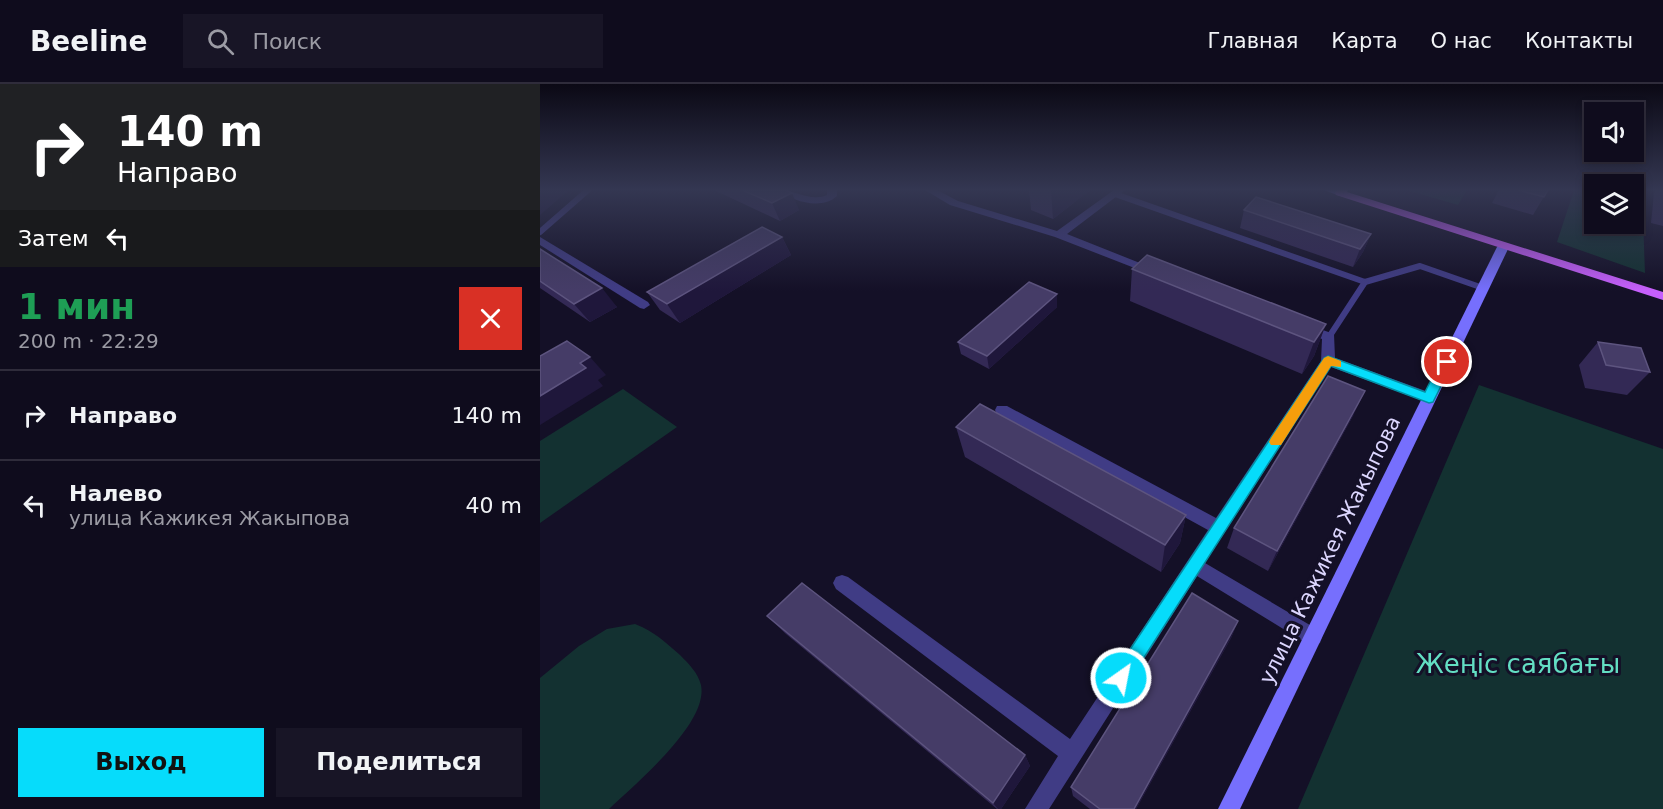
<!DOCTYPE html>
<html lang="ru">
<head>
<meta charset="utf-8">
<style>
  :root { --surface:#0f0c1d; --page:#181526; --text:#f1f3f6; --muted:#9b9ba4; --line:#2f2c3b; --accent:#06dcfb }
  body { margin:0; font-family:"DejaVu Sans",sans-serif; background:var(--page); color:var(--text); height:100vh; display:flex; flex-direction:column; font-size:22px; white-space:nowrap }
  * { box-sizing:border-box; margin:0 }
  p { font-size:20px; color:var(--muted) }
  .icon { flex:none; width:33px; height:33px; fill:none; stroke:currentColor; stroke-width:2; stroke-linecap:round; stroke-linejoin:round }
  .map { position:relative; flex:1; overflow:hidden }
  .panel { display:flex; flex-direction:column; background:var(--surface); width:540px }
  .panel>* { flex:none }
  .hud { background:#202124; color:#fff; overflow:hidden }
  .buttons { position:absolute; left:1044px; top:18px; display:grid; gap:12px }
  .buttons a { display:grid; place-items:center; width:60px; height:60px; border-radius:0px; background:var(--surface); box-shadow:0 3px 9px #0003,0 0 0 2px var(--line); font-size:30px }
  .pin { position:absolute; display:grid; place-items:center; width:51px; height:51px; color:#fff; margin:-26px; border:3px solid #fff; border-radius:50%; box-shadow:0 2px 6px #0007 }
  .me { position:absolute; width:66px; margin:-33px; rotate:33deg; stroke-linejoin:round; filter:drop-shadow(0 0 4px #0008) }
  .turn { display:flex; align-items:center; gap:21px; height:126px; padding:0 18px; font-size:27px }
  .turn .icon { width:78px; height:78px; stroke-width:2.5 }
  .turn b { display:block; font-size:42px; line-height:51px }
  .then { display:flex; align-items:center; height:57px; padding:0 18px; background:#0003; gap:12px; font-size:22px }
  .round { display:grid; place-items:center; flex:none; width:63px; height:63px; border-radius:0px; background:var(--page) }
  .headline { display:flex; align-items:center; justify-content:space-between; height:102px; padding:0 18px }
  h1 { font-size:36px; font-weight:700; line-height:45px; color:#1e9e55 }
  .primary-button { display:flex; gap:12px; margin-top:auto; padding:12px 18px }
  .primary-button a { flex:1; height:69px; border-radius:0px; background:var(--accent); color:#111; font-size:24px; font-weight:700; line-height:69px; text-align:center }
  .primary-button a+a { background:var(--page); color:var(--text) }
  ul { padding:0; list-style:none }
  li { display:flex; align-items:center; gap:18px; height:90px; padding:0 18px; border-top:2px solid var(--line) }
  li div { flex:1 }
  li b { display:block; font-size:22px }
  li em { font-style:normal }
  header { display:flex; align-items:center; gap:36px; box-sizing:border-box; height:84px; padding:0 30px; background:var(--surface); border-bottom:2px solid var(--line) }
  header strong { font-size:28px }
  nav { display:flex; gap:33px; margin-inline-start:auto; font-size:21px }
  .search { width:420px; height:54px; background:var(--page); display:flex; align-items:center; gap:15px; box-sizing:border-box; padding:0 21px; border-radius:0px; color:var(--muted); font-size:22px }
  main { display:flex; flex:1; min-height:0 }
  .map>svg:first-child { display:block }
  .green { fill:#133131 }
  .lines { fill:none; stroke-linecap:round; stroke-linejoin:round }
  .lane { stroke:#403c85; stroke-width:6 }
  .street { fill:#403c85; fill-rule:evenodd }
  .secondary { fill:#766ffd; fill-rule:evenodd }
  .primary { fill:#c65ffc; fill-rule:evenodd }
  .wall { fill:#332955 }
  .shaded-wall { fill:#1f173b }
  .building { fill:#453c67; stroke:#5d547f; stroke-width:1.5 }
  .route { fill:#06dcfb; stroke:#048fa3; stroke-width:1.5 }
  .slow { fill:#f59e0b }
  .labels { text-anchor:middle; stroke-width:6; stroke-linejoin:round; paint-order:stroke }
  .street-label { font-size:21px; fill:#dcd6fe; stroke:#141027 }
  .near-park-label { font-size:26px; fill:#63dec3; stroke:#141027 }
</style>
</head>
<body>
<header>
<strong>Beeline</strong>
<div class="search"><svg class="icon" aria-label="search" viewBox="0 0 24 24"><circle cx="10" cy="10" r="6"/><path d="M15 15l6 6"/></svg>Поиск</div>
<nav><a>Главная</a><a>Карта</a><a>О нас</a><a>Контакты</a></nav>
</header>
<main>
<section class="panel">
<div class="hud">
<div class="turn"><svg class="icon" aria-label="right" viewBox="0 0 24 24"><path d="M7 20v-9h11M14 6l5 5-5 5"/></svg><div><b>140 m</b>Направо</div></div>
<div class="then">Затем<svg class="icon" aria-label="left" viewBox="0 0 24 24"><path d="M17 20v-9H6M10 6l-5 5 5 5"/></svg></div>
</div>
<div class="headline"><div><h1>1 мин</h1><p>200 m · 22:29</p></div><a class="round" style="background:#d93025;color:#fff"><svg class="icon" aria-label="close" viewBox="0 0 24 24"><path d="M6 6l12 12M18 6L6 18"/></svg></a></div>
<ul>
<li><svg class="icon" aria-label="right" viewBox="0 0 24 24"><path d="M7 20v-9h11M14 6l5 5-5 5"/></svg><div><b>Направо</b></div><em>140 m</em></li>
<li><svg class="icon" aria-label="left" viewBox="0 0 24 24"><path d="M17 20v-9H6M10 6l-5 5 5 5"/></svg><div><b>Налево</b><p>улица Кажикея Жакыпова</p></div><em>40 m</em></li>
</ul>
<div class="primary-button"><a>Выход</a><a>Поделиться</a></div>
</section>
<div class="map">
<svg width="1123" height="725" viewBox="0 0 1123 725">
  <rect width="100%" height="100%" fill="#141027"/>
  <g class="green">
    <path d="M866,106H927L918,121Z"/>
    <path d="M1034,106H1054V140H1094V106H1102L1105,189L1017,158Z"/>
    <path d="M939,301L1123,365V725H758Z"/>
    <path d="M83,305L137,343L0,439V357Z"/>
    <path d="M95,540C115,548 124,557 140,571C149,580 158,589 161,601C169,639 94,701 69,725H0V594L39,562L67,545Z"/>
  </g>
  <g class="lines">
    <g class="lane">
      <path d="M575,110L825,198L880,182L943,204"/>
      <path d="M0,148L48,106"/>
      <path d="M789,253L825,198"/>
    </g>
    <g class="street">
      <path d="M239,106C255,106 271,118 287,111V106H297V112C282,126 253,118 239,106Z"/>
      <path d="M385,106H397L418,117L517,147L574,106H585L527,150L620,187L618,190H610L515,153L410,121Z"/>
      <path d="M0,153L108,218L110,221L104,225L100,224L0,161Z"/>
      <path d="M763,239L794,250L795,274L894,310L896,314L889,319L791,283L665,479L780,547L782,553L780,559L773,562L766,559L657,492L509,725H485L518,672L296,505L293,499L296,493L302,491L308,493L530,655L668,446L457,330L455,326L457,322H467L676,434L781,277L782,255L759,246L757,243L759,240Z"/>
    </g>
    <g class="secondary">
      <path d="M784,106H800L805,109L800,112Z"/>
      <path d="M963,160L969,163L700,725H678L957,163Z"/>
    </g>
    <path class="primary" d="M797,106H808L807,108L1123,208V216L796,111L795,109Z"/>
  </g>
  <g class="wall">
    <path d="M174,106H246L259,126L240,137Z"/>
    <path d="M489,106H550L513,135L491,126Z"/>
    <path d="M959,106H1008L993,131L952,119Z"/>
    <path d="M1116,106H1123V142L1111,139L1114,109Z"/>
    <path d="M704,126L831,150L823,168L813,183L700,144Z"/>
    <path d="M242,153L251,171L140,239L120,226L107,208Z"/>
    <path d="M0,165L77,223L50,238L0,204Z"/>
    <path d="M592,185L786,240L774,272L762,290L590,217Z"/>
    <path d="M517,210V223L449,285L421,270L418,258Z"/>
    <path d="M1058,258L1110,288L1087,311L1045,304L1039,281Z"/>
    <path d="M814,330L728,487L687,464L694,444Z"/>
    <path d="M416,343L646,431L640,459L621,488L425,373Z"/>
    <path d="M227,532L485,671L490,682L461,725H457L246,550Z"/>
    <path d="M698,537L691,554L596,725H550L533,712L531,703Z"/>
  </g>
  <g class="shaded-wall">
    <path d="M0,106H29L0,131Z"/>
    <path d="M511,106H550L513,135Z"/>
    <path d="M252,109L259,126L240,137L232,119Z"/>
    <path d="M831,150L823,168L813,183L820,165Z"/>
    <path d="M242,153L251,171L140,239L127,220Z"/>
    <path d="M62,204L77,223L50,238L34,220Z"/>
    <path d="M517,210V223L449,285L447,272Z"/>
    <path d="M786,240L774,272L762,290L774,258Z"/>
    <path d="M50,273L66,291L58,296L63,302L0,341V312L40,279Z"/>
    <path d="M825,307L814,330L728,487L737,467Z"/>
    <path d="M646,431L640,459L621,488L625,461Z"/>
    <path d="M698,537L691,554L596,725H594Z"/>
    <path d="M485,671L490,682L461,725H458L453,719Z"/>
  </g>
  <g class="building">
    <path d="M202,106H246L252,109L232,119Z"/>
    <path d="M978,106H1008L1004,113Z"/>
    <path d="M716,113L831,150L820,165L704,126Z"/>
    <path d="M222,143L242,153L127,220L107,208Z"/>
    <path d="M0,165L62,204L34,220L0,197Z"/>
    <path d="M607,171L786,240L774,258L592,185Z"/>
    <path d="M489,198L517,210L447,272L418,258Z"/>
    <path d="M27,257L50,273L40,279L46,284L0,312V272Z"/>
    <path d="M1058,258L1101,264L1110,288L1066,281Z"/>
    <path d="M788,292L825,307L737,467L694,444Z"/>
    <path d="M440,320L646,431L625,461L416,343Z"/>
    <path d="M262,499L485,671L453,719L227,532Z"/>
    <path d="M652,509L698,537L594,725H560L531,703Z"/>
  </g>
  <linearGradient id="sky" x2="0" y2="1"><stop stop-color="#0b0915"/><stop offset="0.51" stop-color="#343752"/><stop offset="1" stop-color="#343752" stop-opacity="0"/></linearGradient>
  <rect width="1123" height="207" fill="url(#sky)"/>
  <path class="route" d="M788,272L885,308L902,274L907,273L913,278L893,318L889,319L791,282L587,600L581,603L575,600L572,594L575,588L784,274Z"/>
  <path class="slow" d="M788,272L801,277V283L791,282L741,361H731L729,358L731,354L784,274Z"/>
  <g class="labels">
    <g class="street-label">
      <text transform="translate(790 466) rotate(-64)" y="7">улица Кажикея Жакыпова</text>
    </g>
    <g class="near-park-label">
      <text x="978" y="589">Жеңіс саябағы</text>
    </g>
  </g>
</svg>
<div class="buttons">
<a><svg class="icon" aria-label="sound" viewBox="0 0 24 24"><path d="M4 9h4l5-4v14l-5-4H4zM17 9q2 3 0 6"/></svg></a>
<a><svg class="icon" aria-label="layers" viewBox="0 0 24 24"><path d="M12 4l9 5-9 5-9-5zM3 14l9 5 9-5"/></svg></a>
</div>
<div class="pin" style="left:907px;top:278px;background:#d93025"><svg class="icon" aria-label="arrive" viewBox="0 0 24 24"><path d="M6 21V4h12l-3 4 3 4H6"/></svg></div>
<svg class="me" style="left:581px;top:594px" viewBox="-20 -20 40 40"><circle r="17" fill="#06dcfb" stroke="#fff" stroke-width="3"/><path d="M0-11L8 9 0 5-8 9z" fill="#fff"/></svg>
</div>
</main>
</body>
</html>
